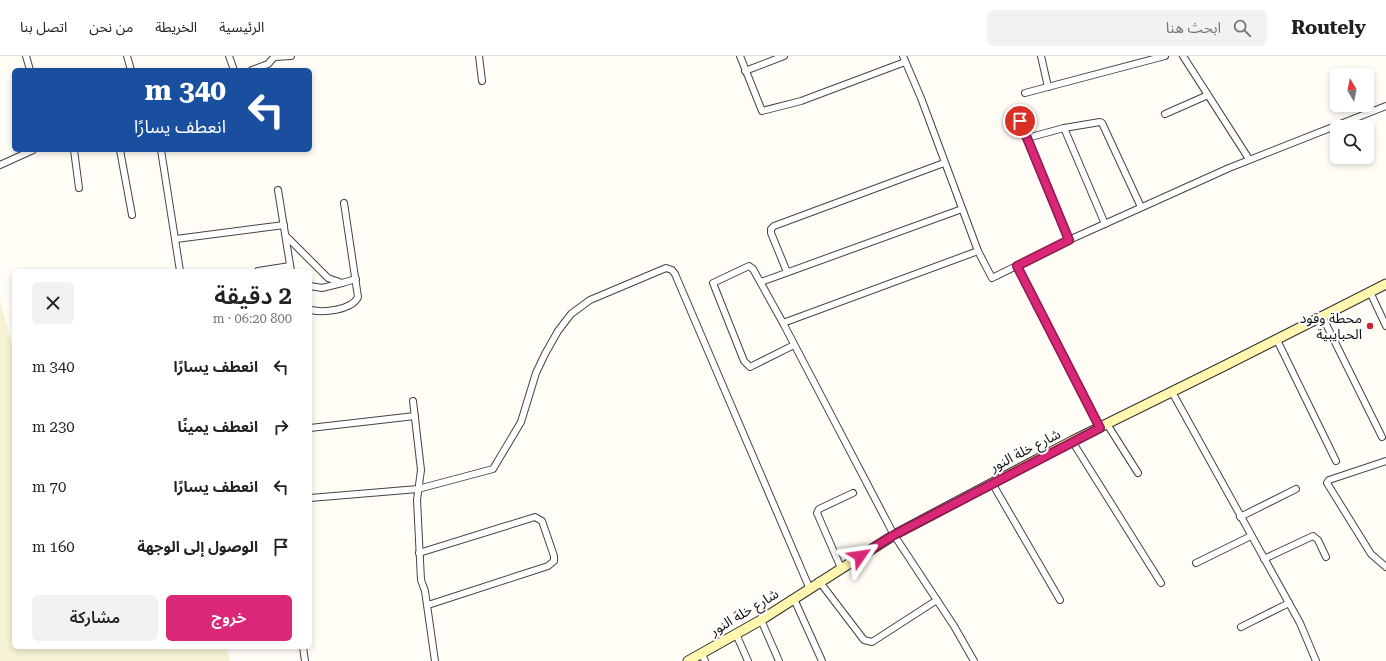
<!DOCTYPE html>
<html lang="ar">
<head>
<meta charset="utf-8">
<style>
  :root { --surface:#fff; --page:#f2f2f2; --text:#222; --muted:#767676; --line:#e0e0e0; --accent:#db2777 }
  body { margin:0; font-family:"Roboto Serif","Noto Sans Arabic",serif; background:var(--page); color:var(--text); direction:rtl; height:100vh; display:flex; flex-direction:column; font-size:15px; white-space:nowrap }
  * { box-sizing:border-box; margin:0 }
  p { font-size:13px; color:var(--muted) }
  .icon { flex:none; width:22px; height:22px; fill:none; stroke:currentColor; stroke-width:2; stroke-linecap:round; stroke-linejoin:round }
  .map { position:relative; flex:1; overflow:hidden; direction:ltr }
  .sheet { position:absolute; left:12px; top:213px; width:300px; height:380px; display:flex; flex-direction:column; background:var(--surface); border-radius:6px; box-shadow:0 2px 6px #0003; direction:rtl }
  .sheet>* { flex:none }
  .top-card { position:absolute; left:12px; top:12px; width:300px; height:84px; border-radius:6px; box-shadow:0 2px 6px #0003; direction:rtl; background:#1a4fa0; color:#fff; overflow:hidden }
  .needle { width:26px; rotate:350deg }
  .controls { position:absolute; left:1330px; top:12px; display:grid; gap:8px }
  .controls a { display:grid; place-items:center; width:44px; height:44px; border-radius:6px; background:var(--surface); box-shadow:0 2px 6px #0003; font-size:20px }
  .pin { position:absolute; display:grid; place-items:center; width:34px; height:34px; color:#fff; margin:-17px; border:2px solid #fff; border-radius:50%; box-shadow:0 1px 4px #0007 }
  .me { position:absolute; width:44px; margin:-22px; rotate:58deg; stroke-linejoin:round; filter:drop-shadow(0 0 3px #0008) }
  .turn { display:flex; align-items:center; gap:14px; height:84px; padding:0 20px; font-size:18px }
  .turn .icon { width:52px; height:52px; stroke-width:2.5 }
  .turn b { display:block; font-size:28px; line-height:34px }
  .round { display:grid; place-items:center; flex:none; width:42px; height:42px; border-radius:6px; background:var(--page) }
  .summary { display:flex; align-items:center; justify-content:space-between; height:68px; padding:0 20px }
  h1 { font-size:24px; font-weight:600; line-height:30px }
  .cta { display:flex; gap:8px; margin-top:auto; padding:8px 20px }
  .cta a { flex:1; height:46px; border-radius:6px; background:var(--accent); color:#fff; font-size:16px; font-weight:600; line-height:46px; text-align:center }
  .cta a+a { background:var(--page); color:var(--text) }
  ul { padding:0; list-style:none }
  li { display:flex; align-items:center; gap:12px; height:60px; padding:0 20px }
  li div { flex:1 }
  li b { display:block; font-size:15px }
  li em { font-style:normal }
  header { display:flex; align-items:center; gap:24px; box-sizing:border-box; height:56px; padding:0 20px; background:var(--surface); border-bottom:1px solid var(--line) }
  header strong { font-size:19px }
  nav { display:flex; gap:22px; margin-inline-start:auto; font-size:14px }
  .search { width:280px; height:36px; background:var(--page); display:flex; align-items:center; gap:10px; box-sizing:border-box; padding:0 14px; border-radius:6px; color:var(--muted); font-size:15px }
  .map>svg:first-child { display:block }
  .farmland { fill:#f6f3d4 }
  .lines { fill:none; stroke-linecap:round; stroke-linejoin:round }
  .street-casing { stroke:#444; stroke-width:8 }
  .secondary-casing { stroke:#333; stroke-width:11 }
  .street { stroke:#fff; stroke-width:6 }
  .secondary { stroke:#fff6b0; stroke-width:9 }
  .route-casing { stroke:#8e194d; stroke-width:10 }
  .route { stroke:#db2777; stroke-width:7 }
  .poi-dot { fill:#c4262e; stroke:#fff; stroke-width:1.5 }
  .labels { text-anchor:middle; stroke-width:4; stroke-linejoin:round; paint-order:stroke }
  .poi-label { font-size:14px; fill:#111; stroke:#fff; text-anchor:end }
  .street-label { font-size:14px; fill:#111; stroke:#fff }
</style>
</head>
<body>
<header>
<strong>Routely</strong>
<div class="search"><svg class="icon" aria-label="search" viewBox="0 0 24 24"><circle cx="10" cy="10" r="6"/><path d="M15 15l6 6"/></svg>ابحث هنا</div>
<nav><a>الرئيسية</a><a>الخريطة</a><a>من نحن</a><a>اتصل بنا</a></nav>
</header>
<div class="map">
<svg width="1386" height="605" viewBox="0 0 1386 605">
  <rect width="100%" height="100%" fill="#fffdf5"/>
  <path class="farmland" d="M0,244L14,296V591H227L230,605H0Z"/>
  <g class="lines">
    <defs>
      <g id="street">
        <path d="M26,0L30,14"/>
        <path d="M127,0L131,14"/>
        <path d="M229,0L234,14"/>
        <path d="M479,0L482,25"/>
        <path d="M740,0L762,55L801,45L905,6"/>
        <path d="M903,0L921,42L978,195L992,222L1069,184L1229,112L1386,50"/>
        <path d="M1041,0L1048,31"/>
        <path d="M1183,0L1249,103"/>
        <path d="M275,1L291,0"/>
        <path d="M252,14L268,8L275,0"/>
        <path d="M745,15L784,0"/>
        <path d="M1025,37L1165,0"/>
        <path d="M1165,58L1208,39"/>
        <path d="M1020,65L1069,184"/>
        <path d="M1064,72L1105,168"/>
        <path d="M1027,82L1064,72L1100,66L1102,67L1141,151"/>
        <path d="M74,94L79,132"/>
        <path d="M120,94L132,159"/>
        <path d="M161,94L180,215"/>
        <path d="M0,109L33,94"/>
        <path d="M278,134L291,215"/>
        <path d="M286,180L328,222L342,227L356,223"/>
        <path d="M176,183L284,169"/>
        <path d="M1017,210L1100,372"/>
        <path d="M258,215L290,210"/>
        <path d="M787,216L771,177V173L774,170L944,107"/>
        <path d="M761,226L962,153"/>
        <path d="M310,230L322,232L342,227"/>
        <path d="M1370,236L1386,270"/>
        <path d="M311,254C324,257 352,254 358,241L344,147"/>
        <path d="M1322,260L1382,381"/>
        <path d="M783,267L978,195"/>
        <path d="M1277,284L1336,405"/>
        <path d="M794,289L750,311L744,305L713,227L749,210L753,213L783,267L894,479L954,570L974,605"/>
        <path d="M1172,336L1300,567L1316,605"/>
        <path d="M413,345L421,414L417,444L421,524L425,535L435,605"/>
        <path d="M1107,368L1138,417"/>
        <path d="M310,372L415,360"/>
        <path d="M1072,385L1161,527"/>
        <path d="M1386,405L1329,424L1327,427L1371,498L1386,511"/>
        <path d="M992,427L1060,544"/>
        <path d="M310,442L418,433L493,413L521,366L536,317L545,298L558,275L571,258L590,244L666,212L672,214L675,218L809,531"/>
        <path d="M1240,461L1296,433"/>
        <path d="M419,497L535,461L542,465L554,500V505L548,510L428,549"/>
        <path d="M1264,503L1313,480L1318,484L1326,501"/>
        <path d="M1196,507L1251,480"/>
        <path d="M841,512L817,457L819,453L853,437"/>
        <path d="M819,525L864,584L872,586L937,544"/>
        <path d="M794,543L822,605"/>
        <path d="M761,564L779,605"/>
        <path d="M1241,571L1289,547"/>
        <path d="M736,578L748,605"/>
        <path d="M303,591L305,605"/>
        <path d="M702,598L705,605"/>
      </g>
      <path id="secondary" d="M688,605L761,564L894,479L1072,385L1226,309L1386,228"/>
    </defs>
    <use href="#street" class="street-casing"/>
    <use href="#secondary" class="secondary-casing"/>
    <use href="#street" class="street"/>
    <use href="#secondary" class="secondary"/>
  </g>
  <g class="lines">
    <defs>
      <path id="route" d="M860,500L894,479L1100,372L1017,210L1069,184L1020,65"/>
    </defs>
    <use href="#route" class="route-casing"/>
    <use href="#route" class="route"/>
  </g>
  <circle class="poi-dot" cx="1370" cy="270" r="4"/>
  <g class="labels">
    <g class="poi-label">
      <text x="1362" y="267">محطة وقود<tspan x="1362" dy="16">الحبايبية</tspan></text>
    </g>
    <g class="street-label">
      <text transform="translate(1025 394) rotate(-27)" y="5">شارع خلة النور</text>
      <text transform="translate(744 556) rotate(-31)" y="5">شارع خلة النور</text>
    </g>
  </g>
</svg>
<div class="controls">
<a><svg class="needle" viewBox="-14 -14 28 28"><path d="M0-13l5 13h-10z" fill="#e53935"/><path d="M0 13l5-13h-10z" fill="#767676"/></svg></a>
<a><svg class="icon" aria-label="search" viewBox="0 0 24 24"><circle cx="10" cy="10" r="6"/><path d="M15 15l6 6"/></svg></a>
</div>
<div class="pin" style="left:1020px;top:65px;background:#d93025"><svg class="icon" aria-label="arrive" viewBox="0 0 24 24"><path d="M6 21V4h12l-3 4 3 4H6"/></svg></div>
<svg class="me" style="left:860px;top:500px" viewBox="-20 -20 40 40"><path d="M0-17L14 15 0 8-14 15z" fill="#db2777" stroke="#fff" stroke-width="4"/></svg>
<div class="top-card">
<div class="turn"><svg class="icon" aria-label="left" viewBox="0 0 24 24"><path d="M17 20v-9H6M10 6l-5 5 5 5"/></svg><div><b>340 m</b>انعطف يسارًا</div></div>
</div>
<section class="sheet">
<div class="summary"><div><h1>2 دقيقة</h1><p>800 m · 06:20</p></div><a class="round"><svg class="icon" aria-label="close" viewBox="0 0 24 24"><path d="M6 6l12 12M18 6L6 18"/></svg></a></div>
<ul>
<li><svg class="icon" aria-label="left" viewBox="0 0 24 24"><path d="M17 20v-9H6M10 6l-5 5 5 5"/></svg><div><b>انعطف يسارًا</b></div><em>340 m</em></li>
<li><svg class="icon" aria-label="right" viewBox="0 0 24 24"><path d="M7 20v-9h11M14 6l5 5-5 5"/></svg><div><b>انعطف يمينًا</b></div><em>230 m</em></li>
<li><svg class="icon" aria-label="left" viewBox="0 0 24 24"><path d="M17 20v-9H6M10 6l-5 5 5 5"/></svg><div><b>انعطف يسارًا</b></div><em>70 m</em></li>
<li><svg class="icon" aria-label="arrive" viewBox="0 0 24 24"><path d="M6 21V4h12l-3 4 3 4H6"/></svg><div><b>الوصول إلى الوجهة</b></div><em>160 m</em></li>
</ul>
<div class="cta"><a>خروج</a><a>مشاركة</a></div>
</section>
</div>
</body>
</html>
